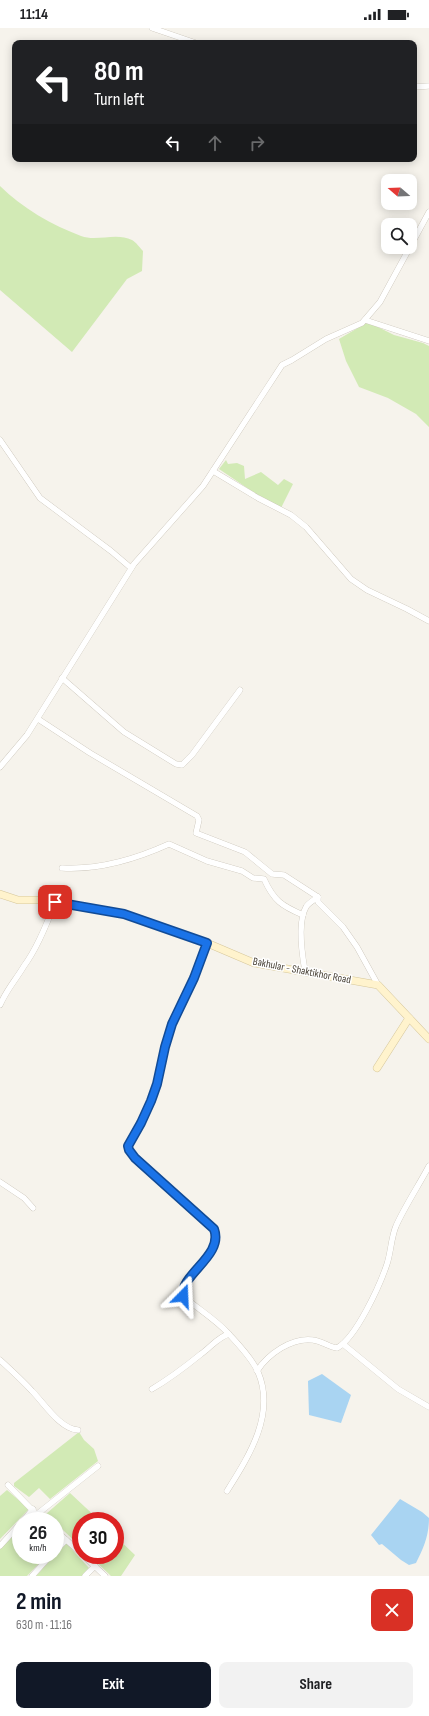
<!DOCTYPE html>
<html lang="en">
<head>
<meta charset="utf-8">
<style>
  :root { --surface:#fff; --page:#f2f2f2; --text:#202124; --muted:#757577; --accent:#111827 }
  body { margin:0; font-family:"Sofia Sans Condensed",sans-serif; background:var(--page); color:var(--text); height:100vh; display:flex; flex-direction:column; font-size:15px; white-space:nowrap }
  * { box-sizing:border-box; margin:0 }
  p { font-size:13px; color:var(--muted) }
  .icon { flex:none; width:22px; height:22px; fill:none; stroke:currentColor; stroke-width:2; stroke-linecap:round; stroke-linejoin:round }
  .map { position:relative; height:1548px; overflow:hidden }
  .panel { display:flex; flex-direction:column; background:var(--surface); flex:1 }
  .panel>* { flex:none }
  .top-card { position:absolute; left:12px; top:12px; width:405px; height:122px; border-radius:8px; box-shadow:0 2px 10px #0003; background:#202124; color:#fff; overflow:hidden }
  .needle { width:26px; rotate:289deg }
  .fabs { position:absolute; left:381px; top:146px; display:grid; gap:8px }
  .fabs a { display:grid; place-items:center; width:36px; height:36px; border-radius:8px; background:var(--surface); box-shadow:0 2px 10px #0003; font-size:20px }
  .speed { position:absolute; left:12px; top:1484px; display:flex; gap:8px; font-size:20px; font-weight:700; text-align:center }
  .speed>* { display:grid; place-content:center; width:52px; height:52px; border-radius:50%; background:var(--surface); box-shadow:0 2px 10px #0003; line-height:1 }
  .speed small { font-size:10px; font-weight:400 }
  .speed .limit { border:6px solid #d22; background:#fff; color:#111 }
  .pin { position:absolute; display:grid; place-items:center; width:34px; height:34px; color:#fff; margin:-17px; border-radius:8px; box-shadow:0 2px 6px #0006 }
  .me { position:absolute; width:44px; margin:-22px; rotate:21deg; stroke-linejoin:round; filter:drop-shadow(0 0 3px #0008) }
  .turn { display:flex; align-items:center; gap:14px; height:84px; padding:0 16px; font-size:18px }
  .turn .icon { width:52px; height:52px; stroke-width:2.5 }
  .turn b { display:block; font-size:28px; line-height:34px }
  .lanes { display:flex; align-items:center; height:38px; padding:0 16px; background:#0003; justify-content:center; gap:20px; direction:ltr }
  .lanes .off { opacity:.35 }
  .round { display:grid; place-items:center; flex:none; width:42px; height:42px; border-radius:8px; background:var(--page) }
  .summary { display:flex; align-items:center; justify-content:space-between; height:68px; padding:0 16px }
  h1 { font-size:24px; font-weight:700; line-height:30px; color:var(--accent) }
  .primary-button { display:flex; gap:8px; margin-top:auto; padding:8px 16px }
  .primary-button a { flex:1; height:46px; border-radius:8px; background:var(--accent); color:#fff; font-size:16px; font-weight:700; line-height:46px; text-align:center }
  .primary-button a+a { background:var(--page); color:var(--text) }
  .status { display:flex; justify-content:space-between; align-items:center; height:28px; padding:0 20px; background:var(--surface); direction:ltr }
  .status svg { height:11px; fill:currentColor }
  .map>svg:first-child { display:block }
  .green { fill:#d2eab5 }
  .water { fill:#a9d4f2 }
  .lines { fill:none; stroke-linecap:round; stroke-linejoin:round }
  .street-casing { stroke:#c2bbae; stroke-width:6 }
  .secondary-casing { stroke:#d6c79b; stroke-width:8 }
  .street { stroke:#fff; stroke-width:5.5 }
  .secondary { stroke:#fff3cd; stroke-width:7 }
  .route-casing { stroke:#114b97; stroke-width:10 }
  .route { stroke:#1a73e8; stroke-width:7 }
  .labels { text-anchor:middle; stroke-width:3; stroke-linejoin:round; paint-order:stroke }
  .street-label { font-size:11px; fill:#4b4439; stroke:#fff }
</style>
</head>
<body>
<div class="status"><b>11:14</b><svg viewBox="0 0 49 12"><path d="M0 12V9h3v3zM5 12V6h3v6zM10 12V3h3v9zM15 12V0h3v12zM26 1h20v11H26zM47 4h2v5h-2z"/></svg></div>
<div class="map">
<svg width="429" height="1548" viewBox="0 0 429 1548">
  <rect width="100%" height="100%" fill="#f6f3ec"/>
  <g class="green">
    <path d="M0,158C22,180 52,197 81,208C97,214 116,204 132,212C136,214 140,220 143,223L142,243L127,251L72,324L0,262Z"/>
    <path d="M368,294L394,307L423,315L429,318V399L416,386L388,370L359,359L346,333L339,311Z"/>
    <path d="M226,432L228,436L237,435L244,438L245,451L261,444L278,457L284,451L293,456L281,480L256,466L219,441Z"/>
    <path d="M79,1404L84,1412L94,1421L98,1433L50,1471L39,1460L29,1469L14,1458V1455Z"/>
    <path d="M7,1462L29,1481L0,1511V1468Z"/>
    <path d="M70,1465L100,1493H81V1519L46,1486Z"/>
    <path d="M21,1498V1527H47L27,1548H0V1520Z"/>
    <path d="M115,1508L135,1527L121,1548H111L89,1527H115Z"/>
    <path d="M66,1515L89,1540L82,1548H36Z"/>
  </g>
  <g class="water">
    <path d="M322,1346L351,1367L341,1395L309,1387L308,1353Z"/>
    <path d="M400,1471L422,1484L429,1490C429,1507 424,1519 416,1535L409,1537L401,1532L382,1516L379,1517L371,1507Z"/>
  </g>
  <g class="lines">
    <defs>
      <g id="street">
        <path d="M152,0L196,15"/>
        <path d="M414,59L429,58"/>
        <path d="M410,219L429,184"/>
        <path d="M365,292L429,313"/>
        <path d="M0,412L40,470L111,523L131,540"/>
        <path d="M213,443L258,470L291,487L306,499L351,551L367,562L407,581L429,593"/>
        <path d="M62,650L124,704L176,736L182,737L192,727L240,662"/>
        <path d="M38,691L90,725L197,788L199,792L196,805L245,824L272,846L284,847L318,869V874L343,899L357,919L378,957"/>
        <path d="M0,739L27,707L134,536L203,458L282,337L292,332L326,311L362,295L380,274L410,219"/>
        <path d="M62,840C98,842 136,831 169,816L207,833L242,843L253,850L264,851C274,873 282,878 303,887"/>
        <path d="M207,915L194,950L172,996L157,1056L151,1073L141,1095L128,1118L129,1122L135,1130L214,1201C224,1228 180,1246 183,1268C198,1281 215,1291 228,1305C238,1316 252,1330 258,1344C276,1386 249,1428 227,1463"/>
        <path d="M305,943C302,926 297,895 306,879C308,875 314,872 318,869"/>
        <path d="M0,977C7,961 15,953 24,938C38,919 47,896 55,874"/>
        <path d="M0,1154L24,1170L33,1180"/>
        <path d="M343,1316L398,1361L429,1379"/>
        <path d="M0,1332C11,1342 22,1352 32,1363C44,1375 60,1401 78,1402"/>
        <path d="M257,1343C268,1326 292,1309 313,1312C322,1313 329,1319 337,1320C356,1310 380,1257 387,1236C391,1224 391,1210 396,1198C405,1178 419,1157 429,1138"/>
        <path d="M152,1361C169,1351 185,1339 201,1326C211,1319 218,1309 229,1306"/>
        <path d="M8,1457L43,1493"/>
        <path d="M36,1487L98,1438"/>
        <path d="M23,1493L33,1481"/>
        <path d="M55,1502L81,1525"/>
        <path d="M0,1518L21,1495"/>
        <path d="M55,1523L66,1512"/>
        <path d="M83,1527L105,1548"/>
        <path d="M32,1548L51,1527"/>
        <path d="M85,1548L95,1538"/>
      </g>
      <g id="secondary">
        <path d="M0,866L18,872H39L124,886L207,915L254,935L378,957L429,1011"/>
        <path d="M377,1040L409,990"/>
      </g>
    </defs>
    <use href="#street" class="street-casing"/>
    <use href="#secondary" class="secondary-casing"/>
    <use href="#street" class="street"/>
    <use href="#secondary" class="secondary"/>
  </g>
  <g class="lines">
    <defs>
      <path id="route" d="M55,874L124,886L207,915L194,950L172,996L165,1019L157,1056L151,1073L141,1095L128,1118L129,1122L135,1130L214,1201C224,1228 180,1246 183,1268"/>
    </defs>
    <use href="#route" class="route-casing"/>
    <use href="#route" class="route"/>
  </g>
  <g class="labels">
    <g class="street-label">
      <text transform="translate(302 942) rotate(11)" y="4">Bakhular - Shaktikhor Road</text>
    </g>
  </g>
</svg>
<div class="fabs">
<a><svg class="needle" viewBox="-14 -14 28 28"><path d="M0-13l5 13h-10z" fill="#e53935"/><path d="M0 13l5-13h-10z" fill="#757577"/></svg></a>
<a><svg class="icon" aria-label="search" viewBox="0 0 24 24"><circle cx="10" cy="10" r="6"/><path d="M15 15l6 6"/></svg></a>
</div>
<div class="speed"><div>26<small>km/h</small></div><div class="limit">30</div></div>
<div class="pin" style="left:55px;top:874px;background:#d93025"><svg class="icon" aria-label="arrive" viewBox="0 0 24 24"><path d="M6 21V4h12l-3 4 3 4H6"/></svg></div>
<svg class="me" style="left:183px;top:1268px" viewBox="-20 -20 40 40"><path d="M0-17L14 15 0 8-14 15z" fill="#1a73e8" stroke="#fff" stroke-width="4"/></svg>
<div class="top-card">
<div class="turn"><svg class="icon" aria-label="left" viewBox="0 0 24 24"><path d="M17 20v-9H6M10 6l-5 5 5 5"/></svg><div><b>80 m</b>Turn left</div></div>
<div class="lanes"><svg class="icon" aria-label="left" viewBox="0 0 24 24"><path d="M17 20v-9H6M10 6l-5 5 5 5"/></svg><svg class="icon off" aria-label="ahead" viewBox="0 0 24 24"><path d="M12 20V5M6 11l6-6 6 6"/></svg><svg class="icon off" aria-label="right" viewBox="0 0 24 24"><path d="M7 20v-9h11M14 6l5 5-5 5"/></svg></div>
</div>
</div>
<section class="panel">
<div class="summary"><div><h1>2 min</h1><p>630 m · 11:16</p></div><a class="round" style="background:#d93025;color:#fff"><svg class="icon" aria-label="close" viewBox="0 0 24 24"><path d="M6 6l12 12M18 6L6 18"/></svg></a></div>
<div class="primary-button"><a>Exit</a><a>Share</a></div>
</section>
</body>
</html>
